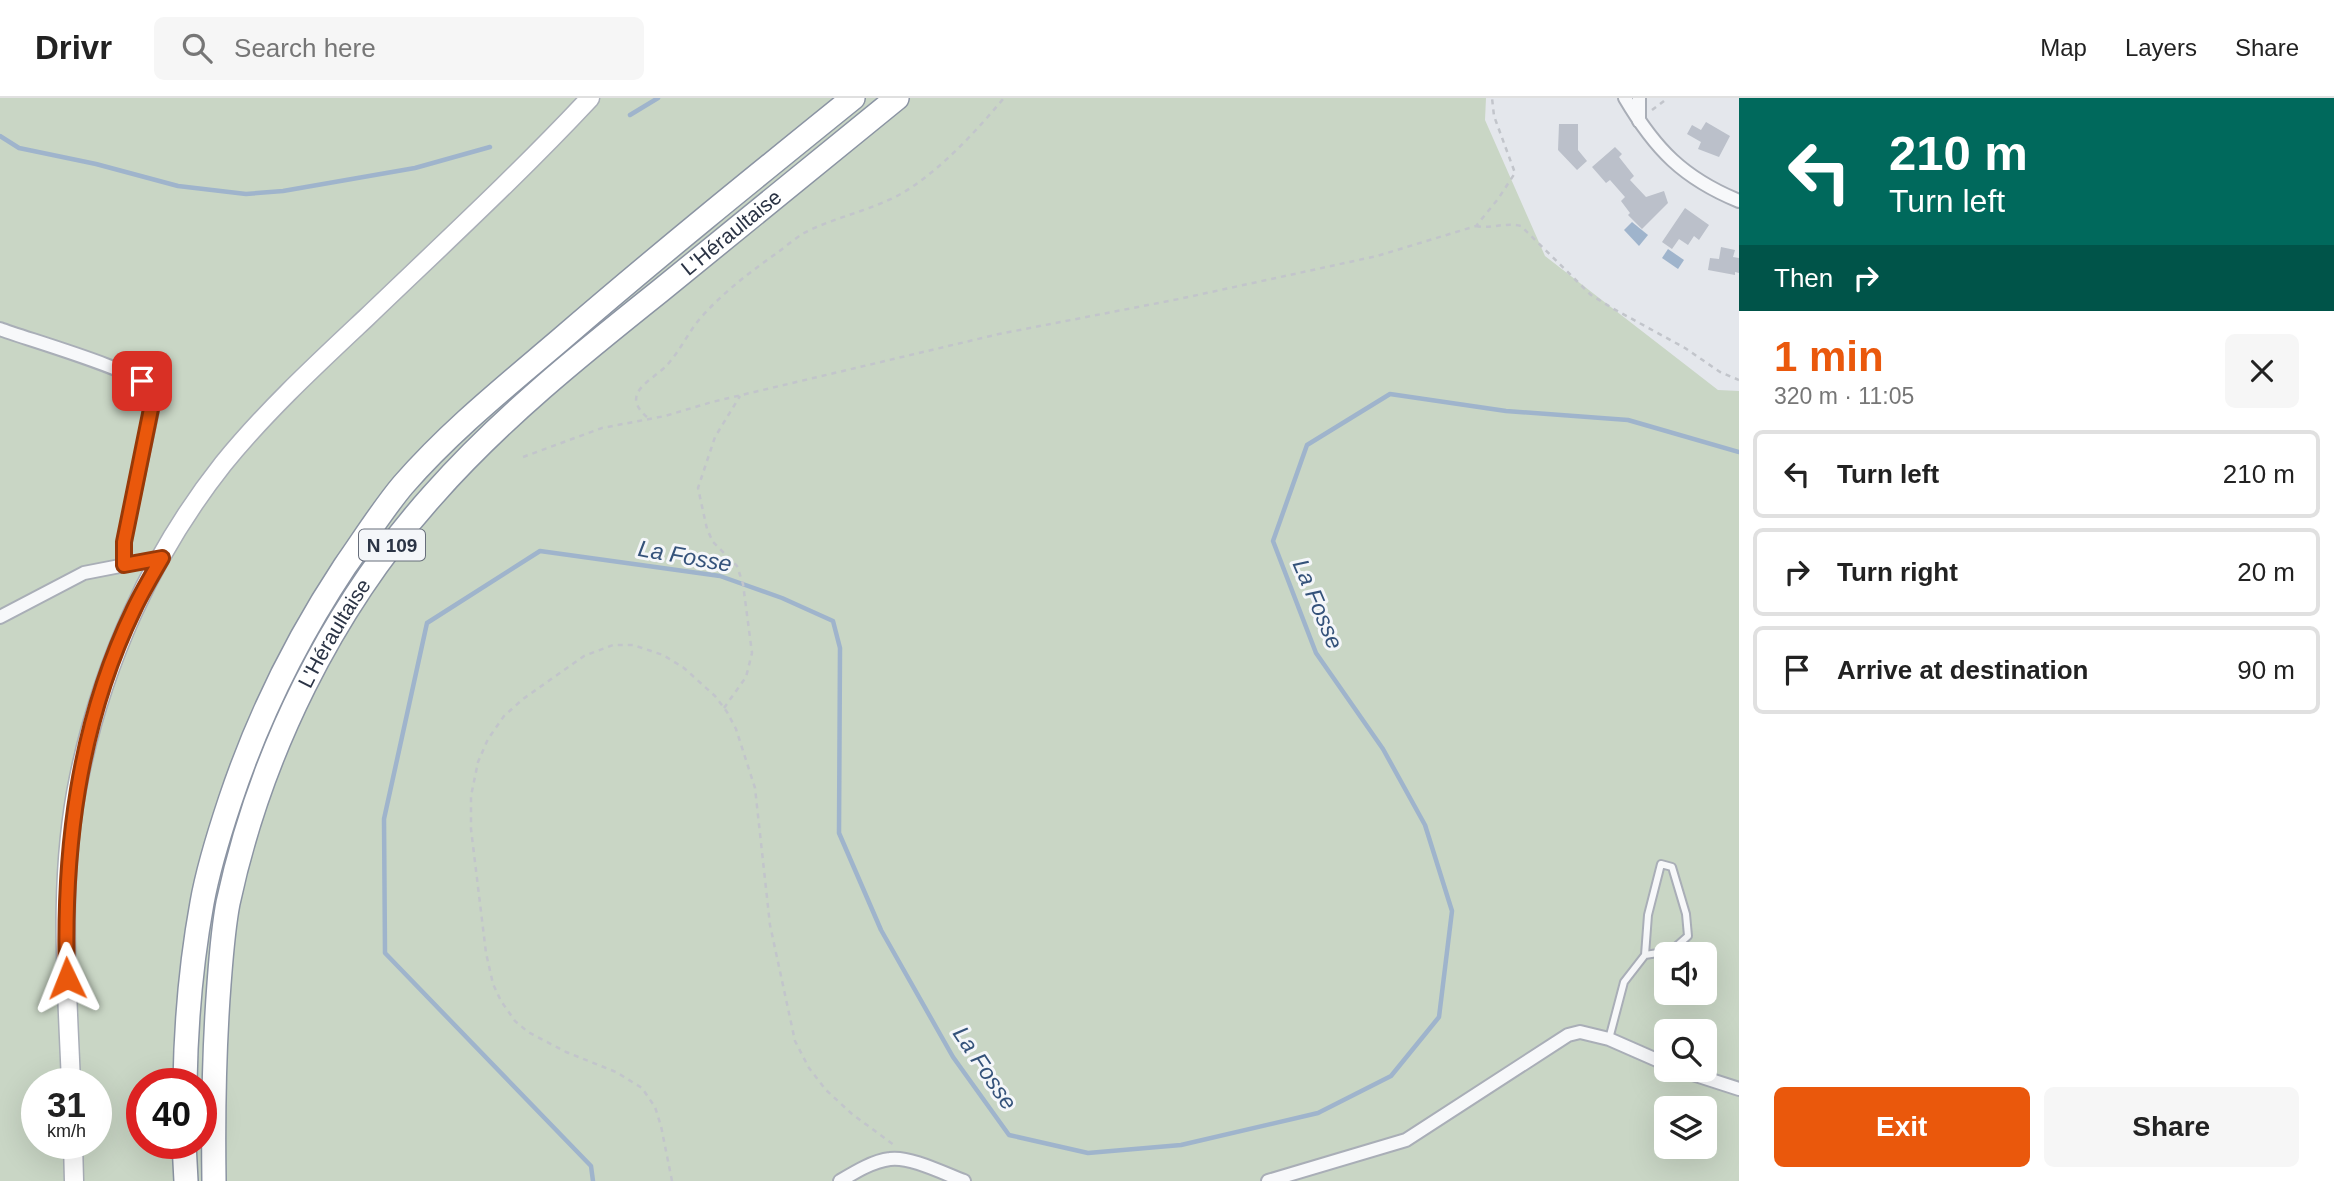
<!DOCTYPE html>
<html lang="en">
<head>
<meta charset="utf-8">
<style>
  :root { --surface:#fff; --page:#f6f6f6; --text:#222; --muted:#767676; --line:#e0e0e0; --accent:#ea580c }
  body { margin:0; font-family:Helvetica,sans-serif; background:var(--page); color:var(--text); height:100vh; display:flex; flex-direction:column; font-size:26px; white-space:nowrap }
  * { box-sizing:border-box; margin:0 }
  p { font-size:23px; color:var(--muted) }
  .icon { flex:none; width:38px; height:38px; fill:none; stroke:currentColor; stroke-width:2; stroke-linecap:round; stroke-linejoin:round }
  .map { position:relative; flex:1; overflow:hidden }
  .panel { display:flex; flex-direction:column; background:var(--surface); width:595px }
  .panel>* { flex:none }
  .banner { background:#00695c; color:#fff; overflow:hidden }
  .fabs { position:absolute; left:1654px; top:844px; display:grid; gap:14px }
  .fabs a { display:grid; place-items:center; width:63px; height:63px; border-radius:10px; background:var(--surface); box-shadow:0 7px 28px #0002; font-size:35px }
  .speed { position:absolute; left:21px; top:970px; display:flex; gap:14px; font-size:35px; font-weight:700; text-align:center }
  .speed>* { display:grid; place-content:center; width:91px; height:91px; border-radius:50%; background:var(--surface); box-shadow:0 7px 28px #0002; line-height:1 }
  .speed small { font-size:18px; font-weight:400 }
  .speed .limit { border:10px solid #d22; background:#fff; color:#111 }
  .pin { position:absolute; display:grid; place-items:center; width:60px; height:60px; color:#fff; margin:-30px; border-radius:14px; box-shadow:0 4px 10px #0006 }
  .me { position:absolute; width:77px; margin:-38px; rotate:358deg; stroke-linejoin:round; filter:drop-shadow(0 0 5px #0008) }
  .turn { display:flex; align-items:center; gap:24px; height:147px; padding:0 35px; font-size:32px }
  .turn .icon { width:91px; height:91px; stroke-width:2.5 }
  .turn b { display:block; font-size:49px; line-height:60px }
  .then { display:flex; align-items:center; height:66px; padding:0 35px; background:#0003; gap:14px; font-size:26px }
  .round { display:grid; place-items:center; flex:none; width:74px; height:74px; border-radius:10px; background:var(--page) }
  .headline { display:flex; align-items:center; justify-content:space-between; height:119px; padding:0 35px }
  h1 { font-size:42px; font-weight:800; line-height:52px; color:var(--accent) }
  .action { display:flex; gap:14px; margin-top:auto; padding:14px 35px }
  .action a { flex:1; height:80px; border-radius:10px; background:var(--accent); color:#fff; font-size:28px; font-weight:800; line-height:80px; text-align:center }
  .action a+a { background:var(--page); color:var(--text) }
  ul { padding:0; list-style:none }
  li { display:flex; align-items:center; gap:21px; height:88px; margin:0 14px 10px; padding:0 21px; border:4px solid var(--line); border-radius:10px }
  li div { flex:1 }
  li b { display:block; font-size:26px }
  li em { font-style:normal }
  header { display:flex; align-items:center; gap:42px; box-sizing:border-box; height:98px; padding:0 35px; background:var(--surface); border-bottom:2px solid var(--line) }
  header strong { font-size:33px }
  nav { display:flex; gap:38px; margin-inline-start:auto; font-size:24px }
  .search { width:490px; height:63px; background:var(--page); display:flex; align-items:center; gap:18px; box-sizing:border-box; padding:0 24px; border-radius:10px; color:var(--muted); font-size:26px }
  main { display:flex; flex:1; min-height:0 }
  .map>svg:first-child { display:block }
  .green { fill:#c9d6c5; fill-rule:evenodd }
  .water { fill:#9fb4cc }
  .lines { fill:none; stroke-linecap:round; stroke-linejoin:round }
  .stream { stroke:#9fb4cc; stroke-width:4.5 }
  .building { fill:#bbc0ca }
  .lane-casing { stroke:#a9aeb7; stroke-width:10 }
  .street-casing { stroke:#a9aeb7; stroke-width:16 }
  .secondary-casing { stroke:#a9aeb7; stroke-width:21 }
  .highway-casing { stroke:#8b94a3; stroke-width:26 }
  .path { stroke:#c2c5cb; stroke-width:2.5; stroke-dasharray:5 5; stroke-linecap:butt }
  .lane { stroke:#f7f8fa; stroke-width:6 }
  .street { stroke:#f7f8fa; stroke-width:12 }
  .secondary { stroke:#fff; stroke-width:18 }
  .highway { stroke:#fff; stroke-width:23 }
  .route-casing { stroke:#983908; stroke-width:18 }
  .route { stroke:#ea580c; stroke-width:12 }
  .labels { text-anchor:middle; stroke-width:6; stroke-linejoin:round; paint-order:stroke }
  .shield { fill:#f4f6f9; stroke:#676e7b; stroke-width:2 }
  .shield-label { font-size:19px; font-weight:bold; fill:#2b3445 }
  .street-label { font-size:21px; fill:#2b3445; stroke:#f4f6f9 }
  .water-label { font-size:23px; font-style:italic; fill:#34527a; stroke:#f4f6f9 }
</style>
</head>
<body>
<header>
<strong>Drivr</strong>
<div class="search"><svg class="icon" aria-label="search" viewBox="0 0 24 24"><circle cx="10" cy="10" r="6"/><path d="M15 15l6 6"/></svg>Search here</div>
<nav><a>Map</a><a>Layers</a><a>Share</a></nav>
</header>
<main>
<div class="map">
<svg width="1739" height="1083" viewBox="0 0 1739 1083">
  <rect width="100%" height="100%" fill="#e4e7ec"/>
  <path class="green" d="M0,0H1486L1485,22L1545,158L1718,292L1739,293V1083H0ZM1666,856H1704V894H1666ZM1666,933H1704V971H1666ZM37,985H96V1045H37ZM142,985H201V1045H142ZM1666,1010H1704V1048H1666Z"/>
  <g class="water">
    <path d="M1632,124L1648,137L1639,148L1624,132Z"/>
    <path d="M1668,151L1684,162L1678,171L1662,160Z"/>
  </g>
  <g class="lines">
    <g class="stream">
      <path d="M630,17L658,0"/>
      <path d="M0,38L19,50L96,66L178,88L246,96L283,93L415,70L490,49"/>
      <path d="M593,1083L591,1068L385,855L384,721L427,525L540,453L720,478L782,500L833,523L840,550L839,735L881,832L953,959L1009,1037L1088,1055L1181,1047L1318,1015L1391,978L1439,919L1452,813L1425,727L1383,651L1316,555L1273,443L1307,347L1390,296L1506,313L1628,322L1739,354"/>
    </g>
  </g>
  <g class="building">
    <path d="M1706,24L1730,38L1719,59L1698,51L1701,44L1687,36L1692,27L1701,32Z"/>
    <path d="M1559,26H1578V52L1587,63L1577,72L1558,52Z"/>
    <path d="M1615,49L1622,56L1619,59L1634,78L1630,82L1646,99L1664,93L1668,105L1642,131L1628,117L1630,115L1621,103L1625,99L1610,82L1606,85L1592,69Z"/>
    <path d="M1685,110L1709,127L1699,142L1694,138L1688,147L1679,141L1672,151L1662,144Z"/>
    <path d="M1721,149L1735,152L1733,159L1739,160V175L1735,174V177L1708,172L1710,160L1719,161Z"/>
  </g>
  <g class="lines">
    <defs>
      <path id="lane" d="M1609,941L1624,884L1645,857L1671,853L1688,838L1686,816L1672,769L1661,766L1648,817L1645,857"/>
      <g id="street">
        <path d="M1625,0C1655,51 1683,80 1739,103"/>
        <path d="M1639,0V23"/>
        <path d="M0,231C26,241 140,273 151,291C155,298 153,306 152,313L124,444V467"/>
        <path d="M0,519L84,475L161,460"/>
        <path d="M1677,971L1739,991"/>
        <path d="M840,1083C855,1074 873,1063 890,1061C910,1058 945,1076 964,1083"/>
        <path d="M1268,1083L1406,1042L1568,937L1580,934L1609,941L1666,966"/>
      </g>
      <g id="secondary">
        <path d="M71,985C67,884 58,780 79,680C102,567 151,457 223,366C266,313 317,266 367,219C442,147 519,76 590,0"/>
        <path d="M73,1045L74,1083"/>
      </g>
      <g id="highway">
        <path d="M185,985C186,925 191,865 202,805C208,771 219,736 230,703C258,619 296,542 345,468C364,441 382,412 403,387C450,333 505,289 559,243C655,160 754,80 853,0"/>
        <path d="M184,1045L186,1083"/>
        <path id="s1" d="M214,1083C213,1017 214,952 219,886C221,860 223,831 228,805C260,656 331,511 433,397C500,321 581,256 660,193C739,128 818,64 897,0"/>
      </g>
    </defs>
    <use href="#lane" class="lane-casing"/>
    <use href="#street" class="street-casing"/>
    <use href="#secondary" class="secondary-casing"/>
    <use href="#highway" class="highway-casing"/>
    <g class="path">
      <path d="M1652,12L1668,0"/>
      <path d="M1476,128C1492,131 1505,124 1521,128L1591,197L1612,210L1685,250L1720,274L1739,282"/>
      <path d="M647,319C619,295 652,283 667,267C679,254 687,237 698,223C720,197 746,177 774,157C784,150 794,141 804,135C839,117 880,111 912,89C947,65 977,32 1004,0"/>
      <path d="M523,359L602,330L665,318L712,304L999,236L1179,201L1377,158L1476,128L1498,101L1515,75L1494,18L1492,0"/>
      <path d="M724,610L746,579L752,555L743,486L737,468L713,444L707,431L698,390L715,339L740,298"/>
      <path d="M672,1083L661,1028L655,1009L642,990L616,974L566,954L528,934L515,923L501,903L493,886L486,855L471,731V698L478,664L488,641L504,618L523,601L584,558L613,547H633L663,557L684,570L715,598L727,614L736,631L755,690L770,827L795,943L809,970L826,992L852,1016L894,1047"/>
    </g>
    <use href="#lane" class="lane"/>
    <use href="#street" class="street"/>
    <use href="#secondary" class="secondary"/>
    <use href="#highway" class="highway"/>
  </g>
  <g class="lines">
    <defs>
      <path id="route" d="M67,880C63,753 78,627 134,511C142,494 152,477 162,460L124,467V444L153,301L151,291L142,283"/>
    </defs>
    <use href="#route" class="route-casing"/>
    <use href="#route" class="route"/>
  </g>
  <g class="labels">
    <rect class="shield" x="359" y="431.5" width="66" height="31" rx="5"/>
    <g class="shield-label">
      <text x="392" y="454">N 109</text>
    </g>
    <g class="street-label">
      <text dy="7" stroke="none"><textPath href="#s1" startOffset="1138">L'Héraultaise</textPath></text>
      <text dy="7" stroke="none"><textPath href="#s1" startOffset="570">L'Héraultaise</textPath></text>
    </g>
    <g class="water-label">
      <text transform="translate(685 458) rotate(10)" y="8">La Fosse</text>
      <text transform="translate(1318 506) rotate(67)" y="8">La Fosse</text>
      <text transform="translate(985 970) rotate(56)" y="8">La Fosse</text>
    </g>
  </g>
</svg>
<div class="fabs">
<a><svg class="icon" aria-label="sound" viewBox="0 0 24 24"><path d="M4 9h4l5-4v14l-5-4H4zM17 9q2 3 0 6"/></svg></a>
<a><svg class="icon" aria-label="search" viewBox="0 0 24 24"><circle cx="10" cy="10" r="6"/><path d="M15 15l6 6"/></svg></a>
<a><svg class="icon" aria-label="layers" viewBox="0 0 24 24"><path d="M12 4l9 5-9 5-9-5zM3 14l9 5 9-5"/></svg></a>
</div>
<div class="speed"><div>31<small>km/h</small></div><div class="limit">40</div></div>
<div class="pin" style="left:142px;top:283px;background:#d93025"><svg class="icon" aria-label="arrive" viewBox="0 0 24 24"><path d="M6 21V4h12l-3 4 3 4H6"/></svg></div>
<svg class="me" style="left:67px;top:880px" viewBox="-20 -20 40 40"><path d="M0-17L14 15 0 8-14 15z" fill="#ea580c" stroke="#fff" stroke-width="4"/></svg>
</div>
<section class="panel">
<div class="banner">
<div class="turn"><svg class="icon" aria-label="left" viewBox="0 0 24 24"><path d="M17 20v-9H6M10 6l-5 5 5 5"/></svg><div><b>210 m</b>Turn left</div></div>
<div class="then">Then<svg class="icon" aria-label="right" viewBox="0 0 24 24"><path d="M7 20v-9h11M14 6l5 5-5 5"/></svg></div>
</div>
<div class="headline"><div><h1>1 min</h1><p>320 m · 11:05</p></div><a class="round"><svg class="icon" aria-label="close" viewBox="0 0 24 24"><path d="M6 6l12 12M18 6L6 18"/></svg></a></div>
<ul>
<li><svg class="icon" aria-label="left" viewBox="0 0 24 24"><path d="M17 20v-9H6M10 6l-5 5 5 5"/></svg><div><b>Turn left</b></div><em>210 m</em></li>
<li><svg class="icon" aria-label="right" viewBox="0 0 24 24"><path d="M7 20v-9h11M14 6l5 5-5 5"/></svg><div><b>Turn right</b></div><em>20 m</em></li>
<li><svg class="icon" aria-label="arrive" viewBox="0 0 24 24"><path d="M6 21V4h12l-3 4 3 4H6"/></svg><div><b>Arrive at destination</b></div><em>90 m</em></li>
</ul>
<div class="action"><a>Exit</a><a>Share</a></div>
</section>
</main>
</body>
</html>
